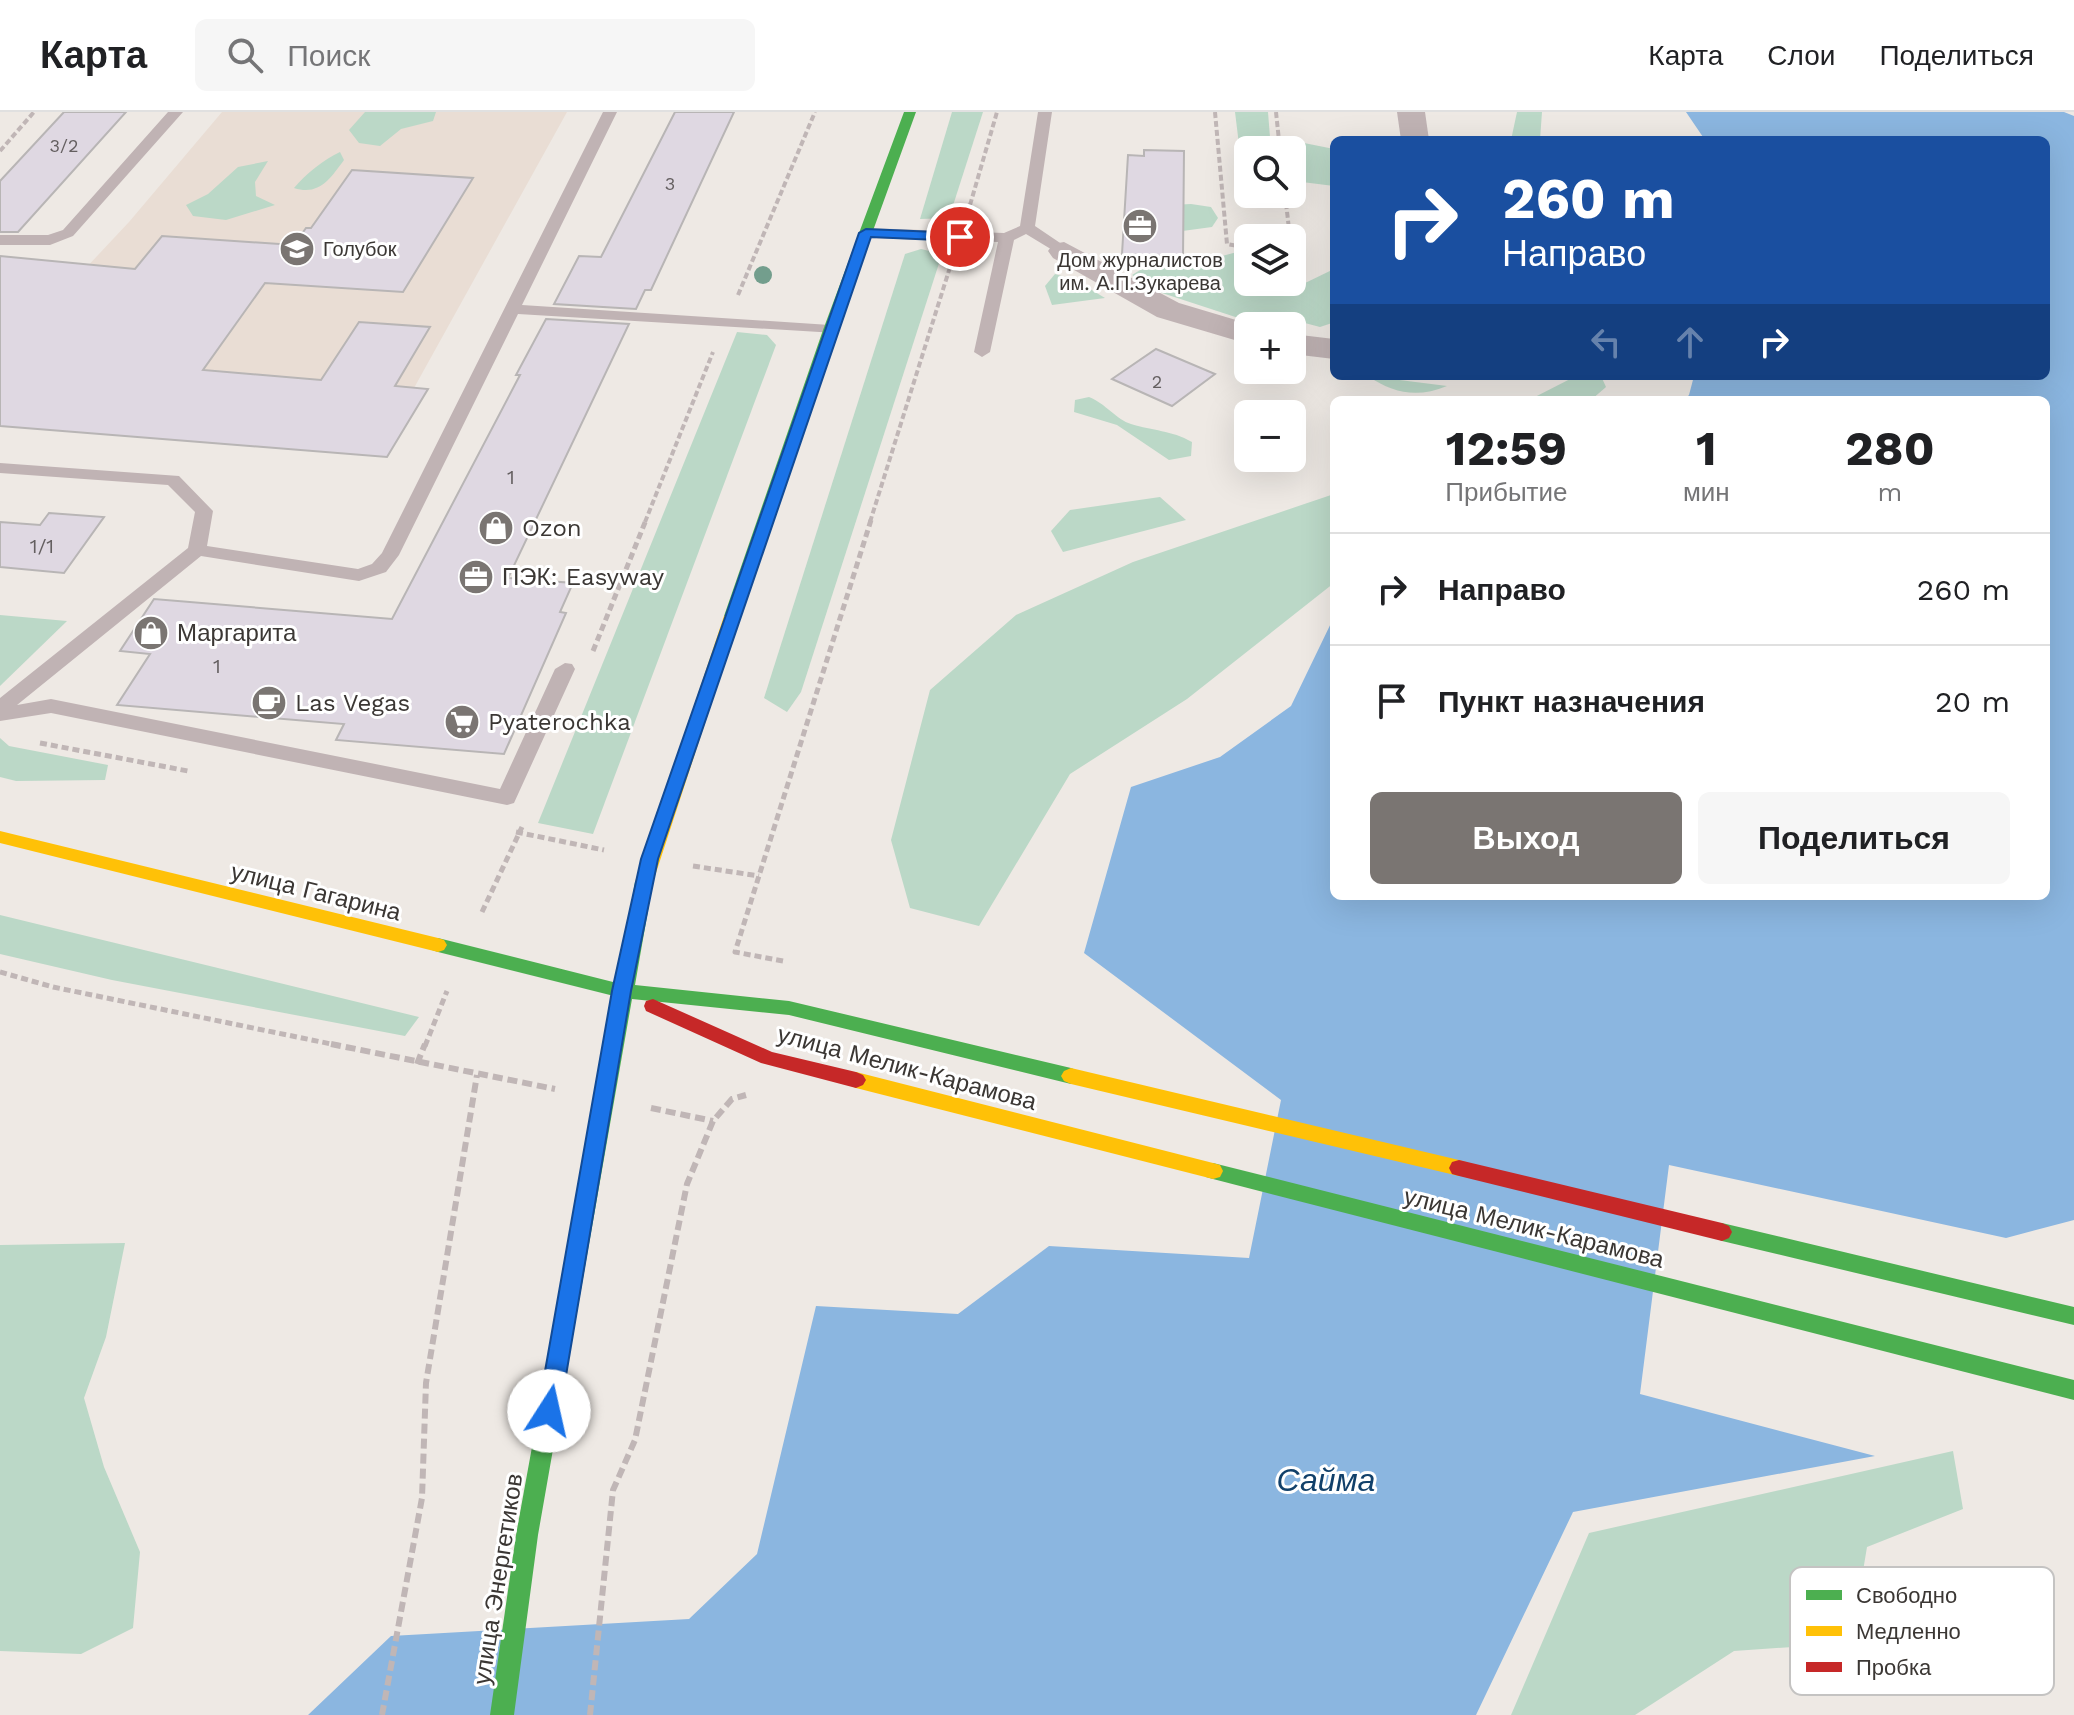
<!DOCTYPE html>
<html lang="ru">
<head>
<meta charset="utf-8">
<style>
  :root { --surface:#fff; --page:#f6f6f6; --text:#202124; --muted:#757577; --line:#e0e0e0; --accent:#7a7572 }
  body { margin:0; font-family:"Work Sans",sans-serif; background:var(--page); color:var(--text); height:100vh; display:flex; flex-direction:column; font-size:30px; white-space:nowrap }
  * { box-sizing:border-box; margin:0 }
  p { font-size:26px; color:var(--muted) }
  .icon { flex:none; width:44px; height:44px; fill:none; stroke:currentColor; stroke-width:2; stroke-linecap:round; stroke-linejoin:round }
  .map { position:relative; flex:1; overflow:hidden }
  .sheet { position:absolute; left:1330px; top:284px; width:720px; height:504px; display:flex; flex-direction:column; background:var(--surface); border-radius:12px; box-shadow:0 8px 32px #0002 }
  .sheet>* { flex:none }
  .top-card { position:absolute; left:1330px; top:24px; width:720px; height:244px; border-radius:12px; box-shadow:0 8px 32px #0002; background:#1a4fa0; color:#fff; overflow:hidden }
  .buttons { position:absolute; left:1234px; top:24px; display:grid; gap:16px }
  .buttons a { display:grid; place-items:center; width:72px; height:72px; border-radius:12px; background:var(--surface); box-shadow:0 8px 32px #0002; font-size:40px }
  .pin { position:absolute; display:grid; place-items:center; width:68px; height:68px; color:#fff; margin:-34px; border:4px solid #fff; border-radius:50%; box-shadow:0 2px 8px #0007 }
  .me { position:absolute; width:88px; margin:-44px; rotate:10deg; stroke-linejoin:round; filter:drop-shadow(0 0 6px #0008) }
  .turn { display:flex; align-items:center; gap:28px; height:168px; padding:0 40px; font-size:36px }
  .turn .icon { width:104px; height:104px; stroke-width:2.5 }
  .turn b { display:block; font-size:56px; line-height:68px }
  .lanes { display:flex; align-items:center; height:76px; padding:0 40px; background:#0003; justify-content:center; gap:40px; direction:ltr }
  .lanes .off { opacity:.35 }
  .eta { display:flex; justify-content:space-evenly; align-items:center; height:136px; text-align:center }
  .eta b { font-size:48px; font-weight:700; line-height:56px }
  .button { display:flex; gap:16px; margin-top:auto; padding:16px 40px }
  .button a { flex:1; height:92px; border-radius:12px; background:var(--accent); color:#fff; font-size:32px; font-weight:700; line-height:92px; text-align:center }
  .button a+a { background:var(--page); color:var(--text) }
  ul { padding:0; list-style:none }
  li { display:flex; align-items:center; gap:24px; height:112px; padding:0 40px; border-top:2px solid var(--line) }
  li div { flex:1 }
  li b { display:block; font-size:30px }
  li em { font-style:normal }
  header { display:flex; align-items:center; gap:48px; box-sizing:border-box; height:112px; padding:0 40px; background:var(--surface); border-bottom:2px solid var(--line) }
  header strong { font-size:38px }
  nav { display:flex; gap:44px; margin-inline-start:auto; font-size:28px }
  .search { width:560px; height:72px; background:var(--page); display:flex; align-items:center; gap:20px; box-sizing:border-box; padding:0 28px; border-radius:12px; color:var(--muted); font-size:30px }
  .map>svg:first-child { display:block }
  .built { fill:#e9ddd4 }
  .green { fill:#bbd8c7 }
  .water { fill:#8bb6e0 }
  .building { fill:#dfd8e2; stroke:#b8b5b5; stroke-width:2 }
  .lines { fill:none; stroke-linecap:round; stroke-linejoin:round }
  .path-far2 { stroke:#c0b6b6; stroke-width:4; stroke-dasharray:6 3; stroke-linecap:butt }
  .path-far1 { stroke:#c0b6b6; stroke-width:5; stroke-dasharray:7 4; stroke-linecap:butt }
  .path { stroke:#c0b6b6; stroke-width:6; stroke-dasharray:10 5; stroke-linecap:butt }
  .lane { fill:#c0b3b4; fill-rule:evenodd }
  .street { fill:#c0b3b4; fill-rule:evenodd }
  .fast { fill:#4caf50; fill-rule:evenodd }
  .slow { fill:#ffc107; fill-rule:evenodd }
  .jam { fill:#c62828; fill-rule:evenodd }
  .tree { fill:#739e8d }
  .route { fill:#1a73e8; stroke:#114b97; stroke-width:2 }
  .labels { text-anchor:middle; stroke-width:6; stroke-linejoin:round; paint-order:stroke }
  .far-number-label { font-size:18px; fill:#645f60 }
  .far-poi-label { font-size:20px; fill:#3b3734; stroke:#fff; text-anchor:start }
  .number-label { font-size:20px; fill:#645f60 }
  .poi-label { font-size:24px; fill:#3b3734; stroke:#fff; text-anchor:start }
  .street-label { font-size:24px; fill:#3b3734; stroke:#fff }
  .near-water-label { font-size:32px; font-style:italic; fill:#11406a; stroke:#fff }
  .key { fill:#fff; stroke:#c4c3c2; stroke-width:2 }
  .key-label { font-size:22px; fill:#3b3734 }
</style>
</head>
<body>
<header>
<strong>Карта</strong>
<div class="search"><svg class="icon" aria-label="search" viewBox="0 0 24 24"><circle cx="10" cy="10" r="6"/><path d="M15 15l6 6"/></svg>Поиск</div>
<nav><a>Карта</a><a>Слои</a><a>Поделиться</a></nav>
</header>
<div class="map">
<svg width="2074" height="1603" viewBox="0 0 2074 1603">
  <rect width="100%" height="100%" fill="#eee9e4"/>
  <path class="built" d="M222,0H567L414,276L62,247L38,207L129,110Z"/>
  <g class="green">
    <path d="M365,0H436L433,9L401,17L380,34L359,31L349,18Z"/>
    <path d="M952,0H983L949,106L920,107Z"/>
    <path d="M1235,0H1268L1271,38H1248V78L1244,73Z"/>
    <path d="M1517,0H1542L1540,28H1511Z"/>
    <path d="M1304,31L1334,37V74L1294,69L1292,59L1305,44L1293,40L1290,33Z"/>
    <path d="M340,40L344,48C330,67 319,84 294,76C306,62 323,48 340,40Z"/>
    <path d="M268,49L255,70L256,84L275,93L226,108L193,104L186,93L208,82L238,55Z"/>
    <path d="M1191,92L1211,95L1218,106L1212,115L1175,120L1172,93Z"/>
    <path d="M921,137L942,142L801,580L787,600L764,586L905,142Z"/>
    <path d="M1237,140L1248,142V170H1283L1284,175L1301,173L1334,157L1332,211L1320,215L1286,206L1263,214L1162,181L1132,163L1158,147L1196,151Z"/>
    <path d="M1055,162L1075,168L1105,186L1052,193L1045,174Z"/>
    <path d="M737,220L767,223L776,233L593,722L538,711Z"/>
    <path d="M1368,264L1447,274C1418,286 1394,282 1368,264Z"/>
    <path d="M1576,264H1601L1606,275L1591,288H1529Z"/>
    <path d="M1089,285C1105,291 1117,308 1131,312C1153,319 1171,318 1192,330L1191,344L1169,348L1117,313L1074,300L1075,288Z"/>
    <path d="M1334,382V471L1187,587L1070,662L979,814L910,796L891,728L930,578L1016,503L1133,450Z"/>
    <path d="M1160,385L1186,408L1063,440L1051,419L1070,398Z"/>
    <path d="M0,503L67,509L0,574Z"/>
    <path d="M0,626L9,634L108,653L105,668L16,669L0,665Z"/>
    <path d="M0,803L419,905L405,924L112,868L0,842Z"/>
    <path d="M125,1131L106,1225L84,1286L104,1355L140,1440L133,1516L81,1542L0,1539V1133Z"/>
    <path d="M1953,1339L1963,1397L1867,1435L1851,1531L1734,1539L1635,1603H1511L1589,1421Z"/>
  </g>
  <path class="water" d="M1686,0H2064L2074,4V1108L2006,1126L1669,1053L1640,1282L1875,1344L1573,1400L1476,1603H308L391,1524L689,1507L757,1442L816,1194L958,1202L1049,1134L1249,1146L1281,988L1084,841L1131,675L1220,645L1291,594L1334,505V784H2046V288H1684L1689,283L1694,264H2046V28H1705Z"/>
  <g class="building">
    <path d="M64,0H126L18,120H0V69Z"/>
    <path d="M675,0H734L651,178H645L636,197L554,192L579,144L601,145Z"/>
    <path d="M1144,38L1184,39L1183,145L1122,142L1128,43L1144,44Z"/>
    <path d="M352,58L473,66L403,180L265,171L203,258L321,268L359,210L430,215L395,274L428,277L387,345L0,314V144L135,157L162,124L294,133L306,116H311Z"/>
    <path d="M546,207L629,212L508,466L573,471L560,500L566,501L504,642L336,628L344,612L117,593L150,542L120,539L154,487L392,507L520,263H516Z"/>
    <path d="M1156,237L1215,262L1172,294L1112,267Z"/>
    <path d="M49,401L104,405L64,461L0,455V410L40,413Z"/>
  </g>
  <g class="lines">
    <g class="path-far2">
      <path d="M1215,0L1227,132L1248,136"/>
      <path d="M1276,0L1280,38"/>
      <path d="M0,39L34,0"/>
      <path d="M1285,82L1290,126"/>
      <path d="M970,93L997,0"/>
      <path d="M1292,150L1293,168"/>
      <path d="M738,183L815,0"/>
      <path d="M645,410L713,240"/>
      <path d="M870,410L951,152"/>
    </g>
    <g class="path-far1">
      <path d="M593,539L646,408"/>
      <path d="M40,631L188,659"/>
      <path d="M516,720L604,738"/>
      <path d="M693,754L759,764"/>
      <path d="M482,800L522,715"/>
      <path d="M783,849L735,840L871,408"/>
      <path d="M0,860L53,875L341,934"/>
      <path d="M425,934L447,879"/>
    </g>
    <g class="path">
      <path d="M331,932L555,977"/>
      <path d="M417,952L425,932"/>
      <path d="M651,996L713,1009"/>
      <path d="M382,1603L422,1386L426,1271L477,963"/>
      <path d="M590,1603L613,1378L635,1328L687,1072L713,1009L732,987L746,983"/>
    </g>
    <g class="lane">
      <path d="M168,0H183L73,124L50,133H0V123H48L63,118Z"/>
      <path d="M603,0H617L522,193L830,213L836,215V221L518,202L399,443L386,460L359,469L201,444L17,593L51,587L500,677L555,557L565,551L572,552L575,557L514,691L507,693L51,601L0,609V586L188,436L195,400L168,373L0,361V351L179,364L213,399L207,434L358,457L372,452L382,441Z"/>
      <path d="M1038,0H1052L1035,114L1072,139L1059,142L1026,122L1014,128L990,240L982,245L974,240L998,130L866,126L858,121L866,116L1004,121L1020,114Z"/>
    </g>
    <g class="street">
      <path d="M1397,0H1425L1429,28H1401Z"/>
      <path d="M1064,130L1179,191L1256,214H1248V232L1157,205L1053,146L1048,139L1053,132Z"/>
      <path d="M1292,222L1334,227V247L1292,242Z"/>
    </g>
    <g class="fast">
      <path d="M904,0H916L837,218L740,504L738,508H726L724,504L823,218Z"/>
      <path d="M644,764L653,770L635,873L789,889L1071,956L1078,959L1081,964L1078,969L1071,972L789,903L632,887L538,1423L514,1603H490L516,1423L614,884L438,840L432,838L429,833L432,828L438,826L617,871L635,770Z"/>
      <path d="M1213,1051L2074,1268V1288L1213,1067L1206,1065L1203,1059L1206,1053Z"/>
      <path d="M1722,1111L2074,1195V1213L1722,1129L1715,1126L1712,1120L1715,1114Z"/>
    </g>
    <g class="slow">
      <path d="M732,499L740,504L653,770L650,775H638L635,770L724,504Z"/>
      <path d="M0,719L438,826L444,828L447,833L444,838L438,840L0,731Z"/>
      <path d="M1071,956L1459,1048L1466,1050L1469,1056L1466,1062L1459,1064L1071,972L1064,969L1061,964L1064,959Z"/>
      <path d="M856,960L1213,1051L1220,1053L1223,1059L1220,1065L1213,1067L856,976L849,973L846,968L849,963Z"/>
    </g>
    <g class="jam">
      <path d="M653,887L772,940L856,960L863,963L866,968L863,973L856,976L761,951L646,899L644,894L646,889Z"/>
      <path d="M1459,1048L1722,1111L1729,1114L1732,1120L1729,1126L1722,1129L1459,1064L1452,1062L1449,1056L1452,1050Z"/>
    </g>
  </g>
  <circle class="tree" cx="763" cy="163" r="9"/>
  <path class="route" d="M866,117L960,121L966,125L960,129L871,125L658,747L631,879L560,1299L557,1306L549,1309L541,1306L538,1299L612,879L641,747L859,121Z"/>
  <defs>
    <symbol id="office-disc" viewBox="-11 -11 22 22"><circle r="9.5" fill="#7a7572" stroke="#fff"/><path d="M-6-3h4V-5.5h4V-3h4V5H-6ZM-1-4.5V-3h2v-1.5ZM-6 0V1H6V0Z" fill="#fff"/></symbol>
    <symbol id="school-disc" viewBox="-11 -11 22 22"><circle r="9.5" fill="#7a7572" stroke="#fff"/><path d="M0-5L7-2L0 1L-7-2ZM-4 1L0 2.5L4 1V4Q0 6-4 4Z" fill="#fff"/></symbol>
    <symbol id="shop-disc" viewBox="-11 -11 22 22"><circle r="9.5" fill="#7a7572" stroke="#fff"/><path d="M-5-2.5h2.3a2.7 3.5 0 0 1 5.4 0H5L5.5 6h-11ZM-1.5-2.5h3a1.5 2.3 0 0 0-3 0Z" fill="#fff"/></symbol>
    <symbol id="cafe-disc" viewBox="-11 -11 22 22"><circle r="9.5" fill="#7a7572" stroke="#fff"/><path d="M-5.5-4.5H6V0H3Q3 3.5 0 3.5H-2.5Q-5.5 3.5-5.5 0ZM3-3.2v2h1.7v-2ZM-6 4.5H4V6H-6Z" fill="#fff"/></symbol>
    <symbol id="supermarket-disc" viewBox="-11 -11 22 22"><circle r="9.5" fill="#7a7572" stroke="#fff"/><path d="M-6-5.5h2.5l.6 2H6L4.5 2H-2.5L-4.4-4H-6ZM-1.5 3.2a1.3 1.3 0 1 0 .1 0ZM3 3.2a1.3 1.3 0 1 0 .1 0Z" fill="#fff"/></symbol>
  </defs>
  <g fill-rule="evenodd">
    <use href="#office-disc" x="1120" y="94" width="40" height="40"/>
    <use href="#school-disc" x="277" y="117" width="40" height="40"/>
    <use href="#shop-disc" x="476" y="396" width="40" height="40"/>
    <use href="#office-disc" x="456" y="445" width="40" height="40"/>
    <use href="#shop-disc" x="131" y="501" width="40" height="40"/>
    <use href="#cafe-disc" x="249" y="571" width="40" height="40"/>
    <use href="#supermarket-disc" x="442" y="590" width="40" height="40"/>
  </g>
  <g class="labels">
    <g class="far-number-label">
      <text x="64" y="40">3/2</text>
      <text x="670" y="78">3</text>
      <text x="1157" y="276">2</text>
    </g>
    <g class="far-poi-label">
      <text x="323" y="144">Голубок</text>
      <text x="1140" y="155" text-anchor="middle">Дом журналистов<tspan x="1140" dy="23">им. А.П.Зукарева</tspan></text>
    </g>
    <g class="number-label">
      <text x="511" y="372">1</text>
      <text x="42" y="441">1/1</text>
      <text x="217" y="561">1</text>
    </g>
    <g class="poi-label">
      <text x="522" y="424">Ozon</text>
      <text x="502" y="473">ПЭК: Easyway</text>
      <text x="177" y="529">Маргарита</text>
      <text x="295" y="599">Las Vegas</text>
      <text x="488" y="618">Pyaterochka</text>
    </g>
    <g class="street-label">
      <text transform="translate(316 780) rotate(14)" y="8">улица Гагарина</text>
      <text transform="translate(907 956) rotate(15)" y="8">улица Мелик-Карамова</text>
      <text transform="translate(1534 1116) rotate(14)" y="8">улица Мелик-Карамова</text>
      <text transform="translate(498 1467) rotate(-81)" y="8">улица Энергетиков</text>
    </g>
    <g class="near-water-label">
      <text x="1326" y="1379">Сайма</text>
    </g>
  </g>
  <rect x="1790" y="1455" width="264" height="128" rx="12" class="key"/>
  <rect x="1806" y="1478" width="36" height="10" fill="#4caf50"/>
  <rect x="1806" y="1514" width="36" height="10" fill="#ffc107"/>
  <rect x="1806" y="1550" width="36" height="10" fill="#c62828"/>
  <g class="key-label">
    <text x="1856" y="1491">Свободно</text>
    <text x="1856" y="1527">Медленно</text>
    <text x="1856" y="1563">Пробка</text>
  </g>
</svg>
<div class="buttons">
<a><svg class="icon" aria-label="search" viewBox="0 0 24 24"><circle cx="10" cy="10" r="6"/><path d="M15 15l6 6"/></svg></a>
<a><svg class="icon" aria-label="layers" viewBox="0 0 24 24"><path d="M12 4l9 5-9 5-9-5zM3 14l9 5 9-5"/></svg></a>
<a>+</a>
<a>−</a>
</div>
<div class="pin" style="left:960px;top:125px;background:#d93025"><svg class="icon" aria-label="arrive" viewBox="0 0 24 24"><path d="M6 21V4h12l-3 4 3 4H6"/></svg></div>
<svg class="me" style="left:549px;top:1299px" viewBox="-20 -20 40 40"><circle r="19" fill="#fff"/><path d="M0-13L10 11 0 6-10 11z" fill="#1a73e8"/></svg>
<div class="top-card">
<div class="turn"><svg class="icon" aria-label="right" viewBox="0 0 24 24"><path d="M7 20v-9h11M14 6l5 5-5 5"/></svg><div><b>260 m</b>Направо</div></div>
<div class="lanes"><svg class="icon off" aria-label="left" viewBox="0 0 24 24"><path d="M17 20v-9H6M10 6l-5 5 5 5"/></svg><svg class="icon off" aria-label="ahead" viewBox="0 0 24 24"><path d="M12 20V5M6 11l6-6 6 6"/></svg><svg class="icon" aria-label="right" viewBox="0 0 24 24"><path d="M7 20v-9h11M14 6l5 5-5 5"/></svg></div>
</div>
<section class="sheet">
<div class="eta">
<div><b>12:59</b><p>Прибытие</p></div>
<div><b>1</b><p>мин</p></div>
<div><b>280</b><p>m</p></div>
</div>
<ul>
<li><svg class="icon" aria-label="right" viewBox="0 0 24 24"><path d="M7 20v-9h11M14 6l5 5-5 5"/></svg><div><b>Направо</b></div><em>260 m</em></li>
<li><svg class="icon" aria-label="arrive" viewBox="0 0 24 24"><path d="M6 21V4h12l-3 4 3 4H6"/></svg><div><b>Пункт назначения</b></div><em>20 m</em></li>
</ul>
<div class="button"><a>Выход</a><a>Поделиться</a></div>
</section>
</div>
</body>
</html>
